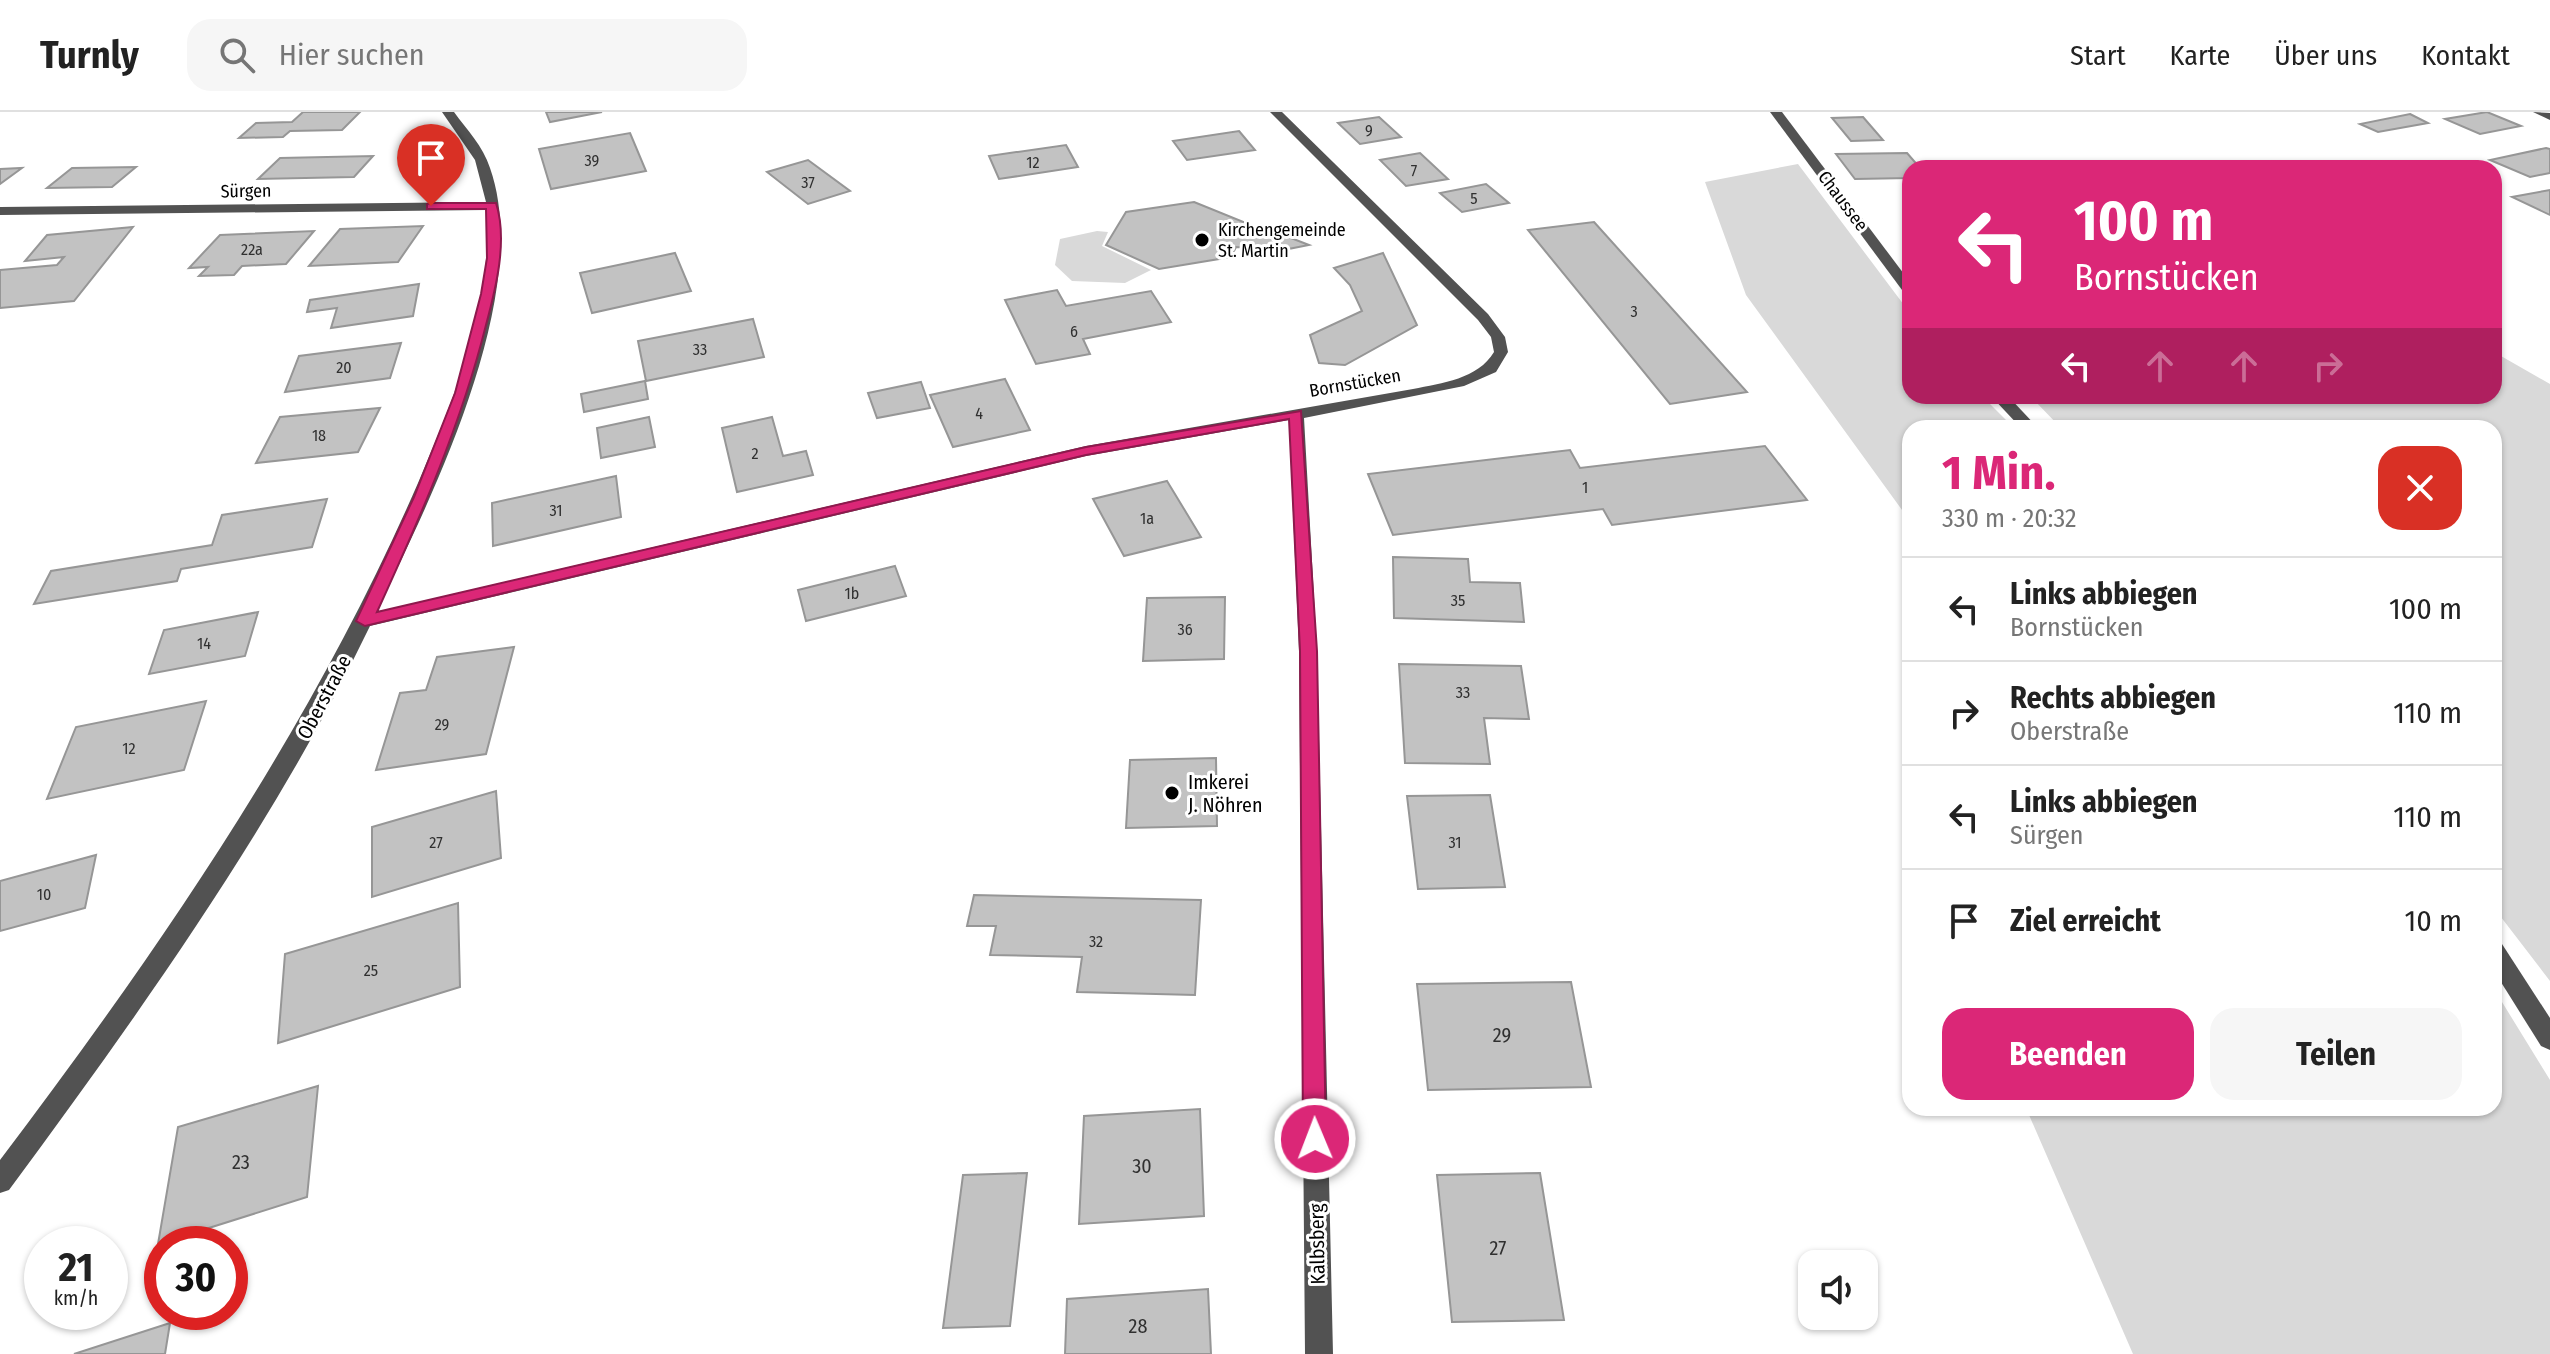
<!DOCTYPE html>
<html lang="de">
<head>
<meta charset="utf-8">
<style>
  :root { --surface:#fff; --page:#f6f6f6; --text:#222; --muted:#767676; --line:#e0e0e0; --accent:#db2777 }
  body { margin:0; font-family:"Fira Sans Condensed",sans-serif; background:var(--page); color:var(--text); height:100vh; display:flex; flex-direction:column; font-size:30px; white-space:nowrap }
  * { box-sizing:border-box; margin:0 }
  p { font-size:26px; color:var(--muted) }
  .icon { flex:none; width:44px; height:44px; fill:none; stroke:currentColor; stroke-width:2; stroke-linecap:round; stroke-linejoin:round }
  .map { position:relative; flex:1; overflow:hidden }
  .details { position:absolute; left:1902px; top:308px; width:600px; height:696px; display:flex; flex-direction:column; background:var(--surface); border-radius:24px; box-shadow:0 2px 6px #0004 }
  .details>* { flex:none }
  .banner { position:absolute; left:1902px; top:48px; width:600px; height:244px; border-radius:24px; box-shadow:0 2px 6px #0004; background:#db2777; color:#fff; overflow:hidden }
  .tools { position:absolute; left:1798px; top:1138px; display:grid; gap:16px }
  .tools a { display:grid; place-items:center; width:80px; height:80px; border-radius:16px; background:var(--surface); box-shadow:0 2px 6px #0004; font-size:40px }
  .speed { position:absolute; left:24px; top:1114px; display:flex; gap:16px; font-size:40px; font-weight:700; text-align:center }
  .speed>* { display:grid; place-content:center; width:104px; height:104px; border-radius:50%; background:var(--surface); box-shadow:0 2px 6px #0004; line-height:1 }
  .speed small { font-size:20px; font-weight:400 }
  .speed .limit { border:12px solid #d22; background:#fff; color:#111 }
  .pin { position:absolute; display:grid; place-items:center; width:68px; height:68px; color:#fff; margin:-82px -34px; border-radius:50% 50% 50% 0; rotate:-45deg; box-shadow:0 0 8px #0007 }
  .pin .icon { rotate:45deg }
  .me { position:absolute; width:88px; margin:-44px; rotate:359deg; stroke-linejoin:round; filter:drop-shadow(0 0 6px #0008) }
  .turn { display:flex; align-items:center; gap:28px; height:168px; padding:0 40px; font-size:36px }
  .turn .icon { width:104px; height:104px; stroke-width:2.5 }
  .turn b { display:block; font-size:56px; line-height:68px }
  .lanes { display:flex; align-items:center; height:76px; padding:0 40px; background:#0003; justify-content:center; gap:40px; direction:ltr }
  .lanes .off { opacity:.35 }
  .round { display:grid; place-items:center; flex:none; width:84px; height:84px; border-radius:24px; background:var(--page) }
  .head { display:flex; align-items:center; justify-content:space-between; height:136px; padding:0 40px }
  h1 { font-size:48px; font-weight:700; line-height:60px; color:var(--accent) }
  .cta { display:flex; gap:16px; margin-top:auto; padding:16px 40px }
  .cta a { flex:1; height:92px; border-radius:24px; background:var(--accent); color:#fff; font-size:32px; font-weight:700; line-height:92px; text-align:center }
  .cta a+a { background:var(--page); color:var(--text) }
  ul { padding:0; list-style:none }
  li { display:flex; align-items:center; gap:24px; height:104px; padding:0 40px; border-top:2px solid var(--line) }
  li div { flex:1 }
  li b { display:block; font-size:30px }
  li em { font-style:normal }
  header { display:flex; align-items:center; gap:48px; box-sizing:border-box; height:112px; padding:0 40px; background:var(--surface); border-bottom:2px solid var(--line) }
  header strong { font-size:38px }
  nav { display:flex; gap:44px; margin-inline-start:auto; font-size:28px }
  .search { width:560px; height:72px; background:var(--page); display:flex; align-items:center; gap:20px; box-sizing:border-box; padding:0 28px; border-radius:24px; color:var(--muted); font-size:30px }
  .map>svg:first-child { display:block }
  .green { fill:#d9d9d9 }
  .building { fill:#c2c2c2; stroke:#969696; stroke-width:2 }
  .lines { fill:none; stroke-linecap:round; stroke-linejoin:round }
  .minor { fill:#525252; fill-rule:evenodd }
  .route { fill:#db2777; stroke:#8e194d; stroke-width:2 }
  .poi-dot { fill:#000; stroke:#fff; stroke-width:3 }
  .labels { text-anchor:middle; stroke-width:6; stroke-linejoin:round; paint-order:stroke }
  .number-label { font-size:16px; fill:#303030 }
  .far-street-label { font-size:18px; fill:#000; stroke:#fff }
  .far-poi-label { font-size:18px; fill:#000; stroke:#fff; text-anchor:start }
  .street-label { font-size:20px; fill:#000; stroke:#fff }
  .poi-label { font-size:20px; fill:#000; stroke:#fff; text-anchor:start }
  .near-number-label { font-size:20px; fill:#303030 }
</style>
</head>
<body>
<header>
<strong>Turnly</strong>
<div class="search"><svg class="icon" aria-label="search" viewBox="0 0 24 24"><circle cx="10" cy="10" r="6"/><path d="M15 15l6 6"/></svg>Hier suchen</div>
<nav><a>Start</a><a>Karte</a><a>Über uns</a><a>Kontakt</a></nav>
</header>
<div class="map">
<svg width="2550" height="1242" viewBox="0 0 2550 1242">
  <rect width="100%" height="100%" fill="#fff"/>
  <g class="green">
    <path d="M1798,52L1910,201V284H1982L2014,316H1910V409L1746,183L1705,70Z"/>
    <path d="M1097,119L1108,120L1102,134L1151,158L1125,171L1072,169L1055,153L1060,127Z"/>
    <path d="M2494,240L2550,272V869L2494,796V316H2061L2030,284H2494Z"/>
    <path d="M2494,877L2550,968V1242H2133L2026,996H2494Z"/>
  </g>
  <g class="building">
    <path d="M303,0H360L342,18L290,19L283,25L239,26L256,11L292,10Z"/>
    <path d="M546,0H602L550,10Z"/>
    <path d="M2487,0L2521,14L2480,22L2445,7Z"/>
    <path d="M2410,2L2428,11L2378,20L2360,12Z"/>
    <path d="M1379,5L1401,25L1360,32L1338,11Z"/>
    <path d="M1863,5L1883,28L1851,29L1832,6Z"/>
    <path d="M1239,19L1255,38L1187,48L1173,29Z"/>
    <path d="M630,21L646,59L551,77L539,37Z"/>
    <path d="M1066,33L1078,55L999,67L989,44Z"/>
    <path d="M2546,36L2550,37V61L2530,65L2490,48Z"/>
    <path d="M1420,41L1448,67L1406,74L1380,48Z"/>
    <path d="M1907,41L1920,56H1910V66L1855,67L1836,42Z"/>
    <path d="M373,44L354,65L258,67L280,46Z"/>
    <path d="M808,48L850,79L808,92L767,60Z"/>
    <path d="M136,55L112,75L47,76L72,56Z"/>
    <path d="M22,56L0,72V57Z"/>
    <path d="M1486,72L1509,91L1462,100L1440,81Z"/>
    <path d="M2550,78V103L2512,85Z"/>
    <path d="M1194,90L1246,111L1242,120L1271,122L1273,119L1309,133L1263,142L1264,137L1236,135L1231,145L1159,157L1106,133L1126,100Z"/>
    <path d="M1594,110L1747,280L1670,292L1528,118Z"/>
    <path d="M423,114L398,150L309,154L340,117Z"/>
    <path d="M133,115L74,189L0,196V158L57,153L64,145L25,149L47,123Z"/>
    <path d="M314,119L286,152L242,154L234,163L199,164L208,155L189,156L220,123Z"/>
    <path d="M675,141L691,179L592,201L580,161Z"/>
    <path d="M1383,141L1417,213L1345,253L1319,251L1310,223L1362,199L1350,173L1334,156Z"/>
    <path d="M419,172L413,204L331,216L337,196L307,200L310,188Z"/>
    <path d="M1057,178L1066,194L1151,179L1171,210L1083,227L1090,242L1036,252L1005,188Z"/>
    <path d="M753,207L764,245L646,269L638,229Z"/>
    <path d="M401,231L390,266L285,280L299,244Z"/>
    <path d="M1005,267L1030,318L953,335L930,283Z"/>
    <path d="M645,269L648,287L584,300L581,282Z"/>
    <path d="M921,270L930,296L877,306L868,281Z"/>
    <path d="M380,296L358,340L256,351L280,305Z"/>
    <path d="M649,305L655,335L601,346L597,316Z"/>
    <path d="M772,305L783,344L806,339L813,363L737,380L722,316Z"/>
    <path d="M1765,334L1807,388L1612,413L1603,397L1393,423L1368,362L1570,338L1580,356Z"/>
    <path d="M616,364L621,405L493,434L492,391Z"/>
    <path d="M1167,369L1201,425L1124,444L1093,387Z"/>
    <path d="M327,387L312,435L181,457L177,469L34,492L51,459L212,433L222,403Z"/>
    <path d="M1393,445L1468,447L1470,470L1520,471L1524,510L1394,506Z"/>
    <path d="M895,454L906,484L806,509L798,478Z"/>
    <path d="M1225,485L1224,547L1143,549L1147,486Z"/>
    <path d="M258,500L245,544L149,562L164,518Z"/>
    <path d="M514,535L486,642L376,658L400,581L426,578L437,545Z"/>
    <path d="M1399,552L1521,554L1529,607L1484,606L1490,652L1405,651Z"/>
    <path d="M206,589L184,658L47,687L76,615Z"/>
    <path d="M1216,646L1217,714L1126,716L1130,648Z"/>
    <path d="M496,679L501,746L372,785V715Z"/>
    <path d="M1490,683L1505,775L1418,777L1407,684Z"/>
    <path d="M96,743L85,796L0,819V769Z"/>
    <path d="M974,783L1201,788L1195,883L1077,880L1082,845L990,843L996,814H967Z"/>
    <path d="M458,791L460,875L278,931L285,842Z"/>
    <path d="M1571,870L1591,975L1428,978L1417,872Z"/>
    <path d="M318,974L307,1085L158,1132L178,1015Z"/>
    <path d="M1200,997L1204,1104L1079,1112L1084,1004Z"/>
    <path d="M1027,1061L1010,1214L943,1216L963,1063Z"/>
    <path d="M1540,1061L1564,1208L1452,1210L1437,1063Z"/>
    <path d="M1208,1177L1211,1242H1065L1067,1187Z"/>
    <path d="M170,1211L165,1242H74Z"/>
  </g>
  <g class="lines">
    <g class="minor">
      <path d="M442,0H454C467,18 483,34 490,56C534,181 431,387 376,500L1086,334L1413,277C1442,271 1478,267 1494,240L1491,225L1478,208L1270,0H1282L1488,202L1505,225L1508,240L1496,260L1464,274L1304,306L1317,539L1333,1242H1305L1299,539L1289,308L1086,344L370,514C273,715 141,899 9,1078L0,1081V1048C161,835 311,617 418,371C454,286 494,192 486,98L0,103V95L486,90L475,48Z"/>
      <path d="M1770,0H1782L1910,170V183L1905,182Z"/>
      <path d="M2533,0L2550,1V8Z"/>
      <path d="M1991,284H2008L2038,316H2021Z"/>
      <path d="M2494,829L2502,832L2550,906V938L2541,934L2494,859Z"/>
    </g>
  </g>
  <path class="route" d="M431,91H496C508,128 496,176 486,213C461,313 420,406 377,500L1086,335L1301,299L1317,539L1326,1027L1323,1035L1315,1038L1306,1035L1303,1027L1300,539L1289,307L1086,343L365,514L356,509L414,385L455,281L481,182L487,146L486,97H427V92Z"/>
  <g class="poi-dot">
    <circle cx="1202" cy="128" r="8"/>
    <circle cx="1172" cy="681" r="8"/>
  </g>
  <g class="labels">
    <g class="number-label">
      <text x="1369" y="24">9</text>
      <text x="592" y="54">39</text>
      <text x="1033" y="56">12</text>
      <text x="1414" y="64">7</text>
      <text x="808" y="76">37</text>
      <text x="1474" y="92">5</text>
      <text x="252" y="143">22a</text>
      <text x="1634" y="205">3</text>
      <text x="1074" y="225">6</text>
      <text x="700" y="243">33</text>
      <text x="344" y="261">20</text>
      <text x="979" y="307">4</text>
      <text x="319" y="329">18</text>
      <text x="755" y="347">2</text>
      <text x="1585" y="381">1</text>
      <text x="556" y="404">31</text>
      <text x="1147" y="412">1a</text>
      <text x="852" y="487">1b</text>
      <text x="1458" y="494">35</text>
      <text x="1185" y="523">36</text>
      <text x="204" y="537">14</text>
      <text x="1463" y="586">33</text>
      <text x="442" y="618">29</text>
      <text x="129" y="642">12</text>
      <text x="436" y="736">27</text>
      <text x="1455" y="736">31</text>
      <text x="44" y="788">10</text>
      <text x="1096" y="835">32</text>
      <text x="371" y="864">25</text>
    </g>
    <g class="far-street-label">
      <text transform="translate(246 79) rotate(-1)" y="6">Sürgen</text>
      <text transform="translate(1843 89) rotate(53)" y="6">Chaussee</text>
      <text transform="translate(1355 271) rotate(-10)" y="6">Bornstücken</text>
    </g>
    <g class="far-poi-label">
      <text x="1218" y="124">Kirchengemeinde<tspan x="1218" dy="21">St. Martin</tspan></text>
    </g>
    <g class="street-label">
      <text transform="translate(324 585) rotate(-62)" y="7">Oberstraße</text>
      <text transform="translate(1317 1132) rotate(-91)" y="7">Kalbsberg</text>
    </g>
    <g class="poi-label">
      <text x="1188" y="677">Imkerei<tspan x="1188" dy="23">J. Nöhren</tspan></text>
    </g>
    <g class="near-number-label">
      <text x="1502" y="930">29</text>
      <text x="241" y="1057">23</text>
      <text x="1142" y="1061">30</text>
      <text x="1498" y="1143">27</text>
      <text x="1138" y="1221">28</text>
    </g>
  </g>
</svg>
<div class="tools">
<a><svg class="icon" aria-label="sound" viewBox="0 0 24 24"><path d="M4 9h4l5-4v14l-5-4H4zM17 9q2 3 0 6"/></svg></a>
</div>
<div class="speed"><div>21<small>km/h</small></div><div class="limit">30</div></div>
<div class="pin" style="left:431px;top:94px;background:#d93025"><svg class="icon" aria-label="arrive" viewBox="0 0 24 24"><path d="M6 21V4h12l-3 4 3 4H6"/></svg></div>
<svg class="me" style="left:1315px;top:1027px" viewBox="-20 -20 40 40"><circle r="17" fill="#db2777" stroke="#fff" stroke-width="3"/><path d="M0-11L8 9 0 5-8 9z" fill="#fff"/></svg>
<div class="banner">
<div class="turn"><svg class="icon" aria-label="left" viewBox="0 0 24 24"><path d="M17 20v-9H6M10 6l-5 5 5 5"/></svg><div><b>100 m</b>Bornstücken</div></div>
<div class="lanes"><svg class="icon" aria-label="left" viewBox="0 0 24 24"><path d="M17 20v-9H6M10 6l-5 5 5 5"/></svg><svg class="icon off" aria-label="ahead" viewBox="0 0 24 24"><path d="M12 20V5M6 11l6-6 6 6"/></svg><svg class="icon off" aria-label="ahead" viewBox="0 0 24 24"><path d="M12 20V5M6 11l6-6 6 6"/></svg><svg class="icon off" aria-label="right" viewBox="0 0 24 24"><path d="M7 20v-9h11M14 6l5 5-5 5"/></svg></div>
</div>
<section class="details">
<div class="head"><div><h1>1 Min.</h1><p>330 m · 20:32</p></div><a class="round" style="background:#d93025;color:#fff"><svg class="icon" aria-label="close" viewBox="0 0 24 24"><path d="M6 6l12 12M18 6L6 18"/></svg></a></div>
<ul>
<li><svg class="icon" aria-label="left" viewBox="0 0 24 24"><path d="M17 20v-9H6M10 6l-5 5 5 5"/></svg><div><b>Links abbiegen</b><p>Bornstücken</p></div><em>100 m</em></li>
<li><svg class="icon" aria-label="right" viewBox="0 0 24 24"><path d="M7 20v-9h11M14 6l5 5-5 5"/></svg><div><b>Rechts abbiegen</b><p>Oberstraße</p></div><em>110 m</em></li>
<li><svg class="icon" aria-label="left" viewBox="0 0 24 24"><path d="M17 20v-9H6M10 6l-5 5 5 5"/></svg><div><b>Links abbiegen</b><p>Sürgen</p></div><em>110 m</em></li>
<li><svg class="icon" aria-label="arrive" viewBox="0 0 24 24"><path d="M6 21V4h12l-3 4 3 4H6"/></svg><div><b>Ziel erreicht</b></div><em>10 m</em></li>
</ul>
<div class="cta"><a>Beenden</a><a>Teilen</a></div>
</section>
</div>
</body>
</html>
